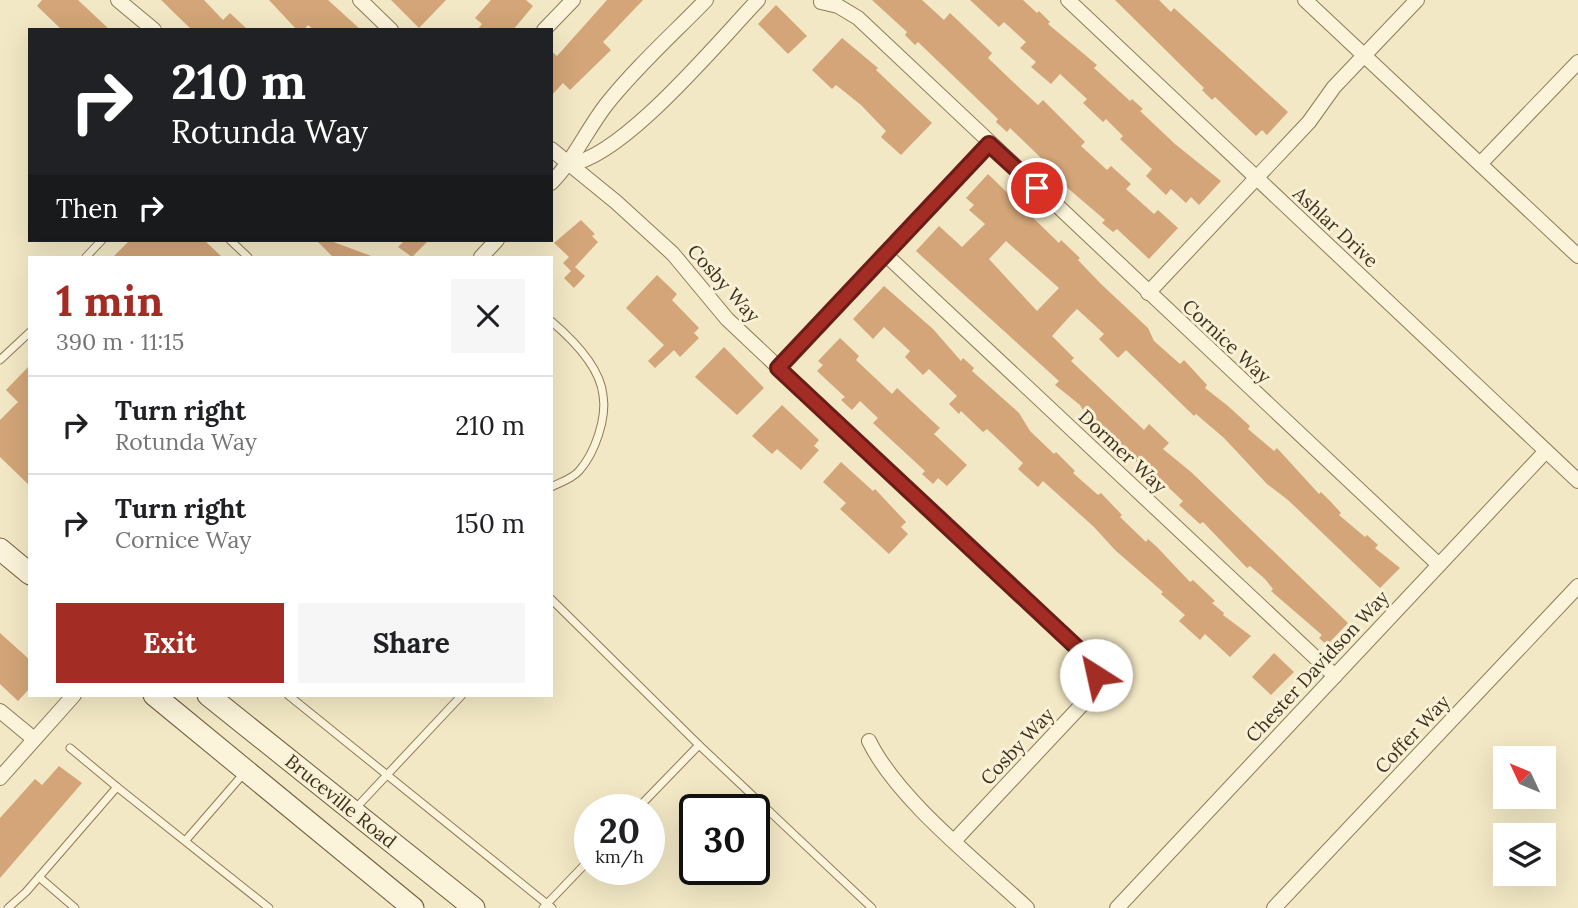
<!DOCTYPE html>
<html lang="en">
<head>
<meta charset="utf-8">
<style>
  :root { --surface:#fff; --page:#f6f6f6; --text:#202124; --muted:#757577; --line:#e0e0e0; --accent:#a32c24 }
  body { margin:0; font-family:Lora,serif; background:var(--page); color:var(--text); height:100vh; display:flex; flex-direction:column; font-size:26px; white-space:nowrap }
  * { box-sizing:border-box; margin:0 }
  p { font-size:23px; color:var(--muted) }
  .icon { flex:none; width:38px; height:38px; fill:none; stroke:currentColor; stroke-width:2; stroke-linecap:round; stroke-linejoin:round }
  .map { position:relative; flex:1; overflow:hidden }
  .details { position:absolute; left:28px; top:256px; width:525px; height:441px; display:flex; flex-direction:column; background:var(--surface); border-radius:0px; box-shadow:0 7px 28px #0002 }
  .details>* { flex:none }
  .top-card { position:absolute; left:28px; top:28px; width:525px; height:214px; border-radius:0px; box-shadow:0 7px 28px #0002; background:#202124; color:#fff; overflow:hidden }
  .needle { width:46px; rotate:314deg }
  .fabs { position:absolute; left:1493px; top:746px; display:grid; gap:14px }
  .fabs a { display:grid; place-items:center; width:63px; height:63px; border-radius:0px; background:var(--surface); box-shadow:0 7px 28px #0002; font-size:35px }
  .speed { position:absolute; left:574px; top:794px; display:flex; gap:14px; font-size:35px; font-weight:700; text-align:center }
  .speed>* { display:grid; place-content:center; width:91px; height:91px; border-radius:50%; background:var(--surface); box-shadow:0 7px 28px #0002; line-height:1 }
  .speed small { font-size:18px; font-weight:400 }
  .speed .limit { border:4px solid #111; border-radius:10px; background:#fff; color:#111 }
  .pin { position:absolute; display:grid; place-items:center; width:60px; height:60px; color:#fff; margin:-30px; border:4px solid #fff; border-radius:50%; box-shadow:0 2px 7px #0007 }
  .me { position:absolute; width:77px; margin:-38px; rotate:325deg; stroke-linejoin:round; filter:drop-shadow(0 0 5px #0008) }
  .turn { display:flex; align-items:center; gap:24px; height:147px; padding:0 28px; font-size:32px }
  .turn .icon { width:91px; height:91px; stroke-width:2.5 }
  .turn b { display:block; font-size:49px; line-height:60px }
  .then { display:flex; align-items:center; height:66px; padding:0 28px; background:#0003; gap:14px; font-size:26px }
  .round { display:grid; place-items:center; flex:none; width:74px; height:74px; border-radius:0px; background:var(--page) }
  .overview { display:flex; align-items:center; justify-content:space-between; height:119px; padding:0 28px }
  h1 { font-size:42px; font-weight:700; line-height:52px; color:var(--accent) }
  .action { display:flex; gap:14px; margin-top:auto; padding:14px 28px }
  .action a { flex:1; height:80px; border-radius:0px; background:var(--accent); color:#fff; font-size:28px; font-weight:700; line-height:80px; text-align:center }
  .action a+a { background:var(--page); color:var(--text) }
  ul { padding:0; list-style:none }
  li { display:flex; align-items:center; gap:21px; height:98px; padding:0 28px; border-top:2px solid var(--line) }
  li div { flex:1 }
  li b { display:block; font-size:26px }
  li em { font-style:normal }
  .map>svg:first-child { display:block }
  .building { fill:#d3a578; fill-rule:evenodd }
  .lines { fill:none; stroke-linecap:round; stroke-linejoin:round }
  .lane-casing { stroke:#8f7a59; stroke-width:9 }
  .street-casing { stroke:#8f7a59; stroke-width:16 }
  .secondary-casing { stroke:#715b3c; stroke-width:23 }
  .lane { stroke:#fbf4da; stroke-width:7 }
  .street { stroke:#fbf4da; stroke-width:14 }
  .secondary { stroke:#fbf4da; stroke-width:21 }
  .route-casing { stroke:#6a1d17; stroke-width:18 }
  .route { stroke:#a32c24; stroke-width:12 }
  .labels { text-anchor:middle; stroke-width:6; stroke-linejoin:round; paint-order:stroke }
  .street-label { font-size:19px; fill:#3e301e; stroke:#f8f1d6 }
</style>
</head>
<body>
<div class="map">
<svg width="1578" height="908" viewBox="0 0 1578 908">
  <rect width="100%" height="100%" fill="#f2e8c5"/>
  <g class="building">
    <path d="M42,0H78L110,30H62L37,6Z"/>
    <path d="M161,0H204L223,20L230,13L248,30H192Z"/>
    <path d="M269,0H328L361,30H314L308,25L304,30H297Z"/>
    <path d="M391,0H446L419,28Z"/>
    <path d="M491,0H526L533,6L513,30H477L482,24L475,18Z"/>
    <path d="M607,0H643L603,42L611,50L570,90L563,83L551,96V51L557,56Z"/>
    <path d="M872,0H922L944,20L950,13L992,53L988,58L1011,80L1038,105L1043,100L1085,142L1081,146L1107,170L1111,166L1131,184L1126,189L1154,214L1158,210L1178,228L1149,259L1117,229L1113,232L1102,223L1105,220L1057,179L1059,177L1036,153L1010,128L1007,132L996,122L998,119L967,89L918,42L915,45L905,35L907,32Z"/>
    <path d="M970,0H1023L1037,13L1039,11L1050,22L1048,24L1097,65L1094,68L1130,101L1132,99L1143,109L1140,111L1175,144L1221,181L1199,205L1191,197L1186,203L1171,189L1166,195L1146,176L1152,169L1120,139L1123,136L1106,119L1103,122L1083,103L1087,99L1060,74L1051,84L1031,67L1036,62L1020,48L1026,42L1004,22L999,27Z"/>
    <path d="M1115,0H1159L1171,12L1174,8L1288,112L1267,135L1262,130L1256,136L1215,97L1212,100L1202,90L1204,88Z"/>
    <path d="M776,5L807,36L788,54L758,24Z"/>
    <path d="M842,38L878,68L876,70L932,123L901,155L881,137L886,131L861,105L836,85L832,89L812,70Z"/>
    <path d="M988,174L1059,243L1061,240L1080,258L1078,260L1101,284L1148,328L1154,341L1180,364L1184,360L1207,385L1205,388L1228,406L1250,426L1248,429L1274,451L1277,448L1319,494L1321,492L1331,502L1341,513L1339,515L1365,537L1367,535L1378,545L1375,548L1400,568L1380,588L1288,500L1267,484L1224,438L1196,414L1194,416L1126,350L1118,358L1099,339L1104,334L1077,309L1071,315L1052,336L1074,358L1071,361L1144,430L1149,424L1169,443L1163,449L1191,472L1348,623L1327,645L1319,638L1322,635L1271,591L1273,589L1265,579L1250,566L1247,568L1203,522L1200,524L1179,505L1183,501L1157,477L1155,480L1143,470L1126,448L1087,417L1080,405L1055,385L1059,381L916,251L939,226L962,247L985,224L969,210L974,205L966,198ZM1006,241L1059,288L1037,311L989,259Z"/>
    <path d="M581,220L595,234L592,236L598,242L575,267L585,276L574,288L564,278L571,271L563,263L569,257L554,243Z"/>
    <path d="M130,240H204L222,257H113Z"/>
    <path d="M316,240H328L374,257H333Z"/>
    <path d="M405,240H429L412,257L398,247Z"/>
    <path d="M657,275L677,294L672,300L699,328L694,333L699,338L680,357L674,350L655,368L648,361L664,345L626,308Z"/>
    <path d="M884,286L933,329L961,361L963,358L974,368L972,371L1019,413L1030,431L1054,454L1056,452L1075,471L1073,473L1098,495L1101,493L1122,515L1120,517L1146,542L1148,539L1157,547L1190,582L1193,580L1215,601L1212,603L1224,613L1223,615L1251,636L1230,657L1205,634L1200,640L1179,621L1185,615L1161,594L1163,592L1115,550L1094,527L1043,481L1038,487L1018,469L1023,463L987,429L983,432L961,411L959,414L949,404L957,396L929,369L923,375L905,357L910,351L884,327L873,339L853,319Z"/>
    <path d="M840,338L859,356L856,360L892,394L897,388L940,428L934,434L967,465L947,486L938,478L933,484L922,474L925,471L873,423L878,418L860,401L852,410L841,400L845,397L817,371L823,365L818,361Z"/>
    <path d="M724,347L764,388L737,415L695,377Z"/>
    <path d="M30,365V486L0,457V420L18,402L6,390Z"/>
    <path d="M782,405L819,440L814,446L819,450L801,470L777,449L772,454L752,436Z"/>
    <path d="M841,462L873,491L875,489L906,522L901,527L908,534L889,554L840,509L846,503L823,482Z"/>
    <path d="M0,633L30,660V688L18,701L0,684Z"/>
    <path d="M1274,653L1294,672L1271,695L1252,677Z"/>
    <path d="M59,766L82,783L0,878V818L35,779L42,785Z"/>
  </g>
  <g class="lines">
    <defs>
      <g id="lane">
        <path d="M230,240L248,257"/>
        <path d="M86,257L102,240"/>
        <path d="M551,321C571,338 600,367 603,395C607,418 595,453 579,471C572,479 561,482 551,487"/>
        <path d="M0,360L30,332"/>
        <path d="M551,599L699,745L872,908"/>
        <path d="M288,695L552,908"/>
        <path d="M70,748L117,787"/>
        <path d="M354,810L462,695"/>
        <path d="M636,810L699,745"/>
        <path d="M186,840L245,772"/>
        <path d="M39,877L75,908"/>
        <path d="M8,908L26,892L117,787L269,908"/>
        <path d="M543,908L590,859"/>
      </g>
      <g id="street">
        <path d="M118,0L154,30"/>
        <path d="M360,0L391,30"/>
        <path d="M1068,0L1578,481"/>
        <path d="M1305,0L1578,256"/>
        <path d="M821,2L838,6L858,18L1439,565"/>
        <path d="M544,30L573,0"/>
        <path d="M551,149L616,202L673,254L727,319L1091,662L1096,675L1091,695L955,840"/>
        <path d="M570,164C623,157 718,42 758,0"/>
        <path d="M1480,164L1578,62"/>
        <path d="M551,183C574,160 586,131 606,105C636,67 673,34 706,0"/>
        <path d="M885,254L1335,676"/>
        <path d="M481,257L497,240"/>
        <path d="M1148,293L1309,122L1334,87L1417,0"/>
        <path d="M778,368L989,143"/>
        <path d="M0,711L34,739"/>
        <path d="M869,741C898,800 978,862 1027,908"/>
        <path d="M0,778L74,695"/>
        <path d="M1117,908L1546,451"/>
        <path d="M1274,908L1578,586"/>
      </g>
      <g id="secondary">
        <path d="M0,549L30,574"/>
        <path d="M154,695L413,908"/>
        <path d="M208,695L474,908"/>
      </g>
    </defs>
    <use href="#lane" class="lane-casing"/>
    <use href="#street" class="street-casing"/>
    <use href="#secondary" class="secondary-casing"/>
    <use href="#lane" class="lane"/>
    <use href="#street" class="street"/>
    <use href="#secondary" class="secondary"/>
  </g>
  <g class="lines">
    <defs>
      <path id="route" d="M1037,188L989,144L778,368L1086,656L1096,675"/>
    </defs>
    <use href="#route" class="route-casing"/>
    <use href="#route" class="route"/>
  </g>
  <g class="labels">
    <g class="street-label">
      <text transform="translate(1336 227) rotate(43)" y="7">Ashlar Drive</text>
      <text transform="translate(724 283) rotate(48)" y="7">Cosby Way</text>
      <text transform="translate(1227 341) rotate(43)" y="7">Cornice Way</text>
      <text transform="translate(1123 451) rotate(43)" y="7">Dormer Way</text>
      <text transform="translate(1317 666) rotate(-47)" y="7">Chester Davidson Way</text>
      <text transform="translate(1412 734) rotate(-47)" y="7">Coffer Way</text>
      <text transform="translate(1017 746) rotate(-47)" y="7">Cosby Way</text>
      <text transform="translate(341 801) rotate(39)" y="7">Bruceville Road</text>
    </g>
  </g>
</svg>
<div class="fabs">
<a><svg class="needle" viewBox="-14 -14 28 28"><path d="M0-13l5 13h-10z" fill="#e53935"/><path d="M0 13l5-13h-10z" fill="#757577"/></svg></a>
<a><svg class="icon" aria-label="layers" viewBox="0 0 24 24"><path d="M12 4l9 5-9 5-9-5zM3 14l9 5 9-5"/></svg></a>
</div>
<div class="speed"><div>20<small>km/h</small></div><div class="limit">30</div></div>
<div class="pin" style="left:1037px;top:188px;background:#d93025"><svg class="icon" aria-label="arrive" viewBox="0 0 24 24"><path d="M6 21V4h12l-3 4 3 4H6"/></svg></div>
<svg class="me" style="left:1096px;top:675px" viewBox="-20 -20 40 40"><circle r="19" fill="#fff"/><path d="M0-13L10 11 0 6-10 11z" fill="#a32c24"/></svg>
<div class="top-card">
<div class="turn"><svg class="icon" aria-label="right" viewBox="0 0 24 24"><path d="M7 20v-9h11M14 6l5 5-5 5"/></svg><div><b>210 m</b>Rotunda Way</div></div>
<div class="then">Then<svg class="icon" aria-label="right" viewBox="0 0 24 24"><path d="M7 20v-9h11M14 6l5 5-5 5"/></svg></div>
</div>
<section class="details">
<div class="overview"><div><h1>1 min</h1><p>390 m · 11:15</p></div><a class="round"><svg class="icon" aria-label="close" viewBox="0 0 24 24"><path d="M6 6l12 12M18 6L6 18"/></svg></a></div>
<ul>
<li><svg class="icon" aria-label="right" viewBox="0 0 24 24"><path d="M7 20v-9h11M14 6l5 5-5 5"/></svg><div><b>Turn right</b><p>Rotunda Way</p></div><em>210 m</em></li>
<li><svg class="icon" aria-label="right" viewBox="0 0 24 24"><path d="M7 20v-9h11M14 6l5 5-5 5"/></svg><div><b>Turn right</b><p>Cornice Way</p></div><em>150 m</em></li>
</ul>
<div class="action"><a>Exit</a><a>Share</a></div>
</section>
</div>
</body>
</html>
